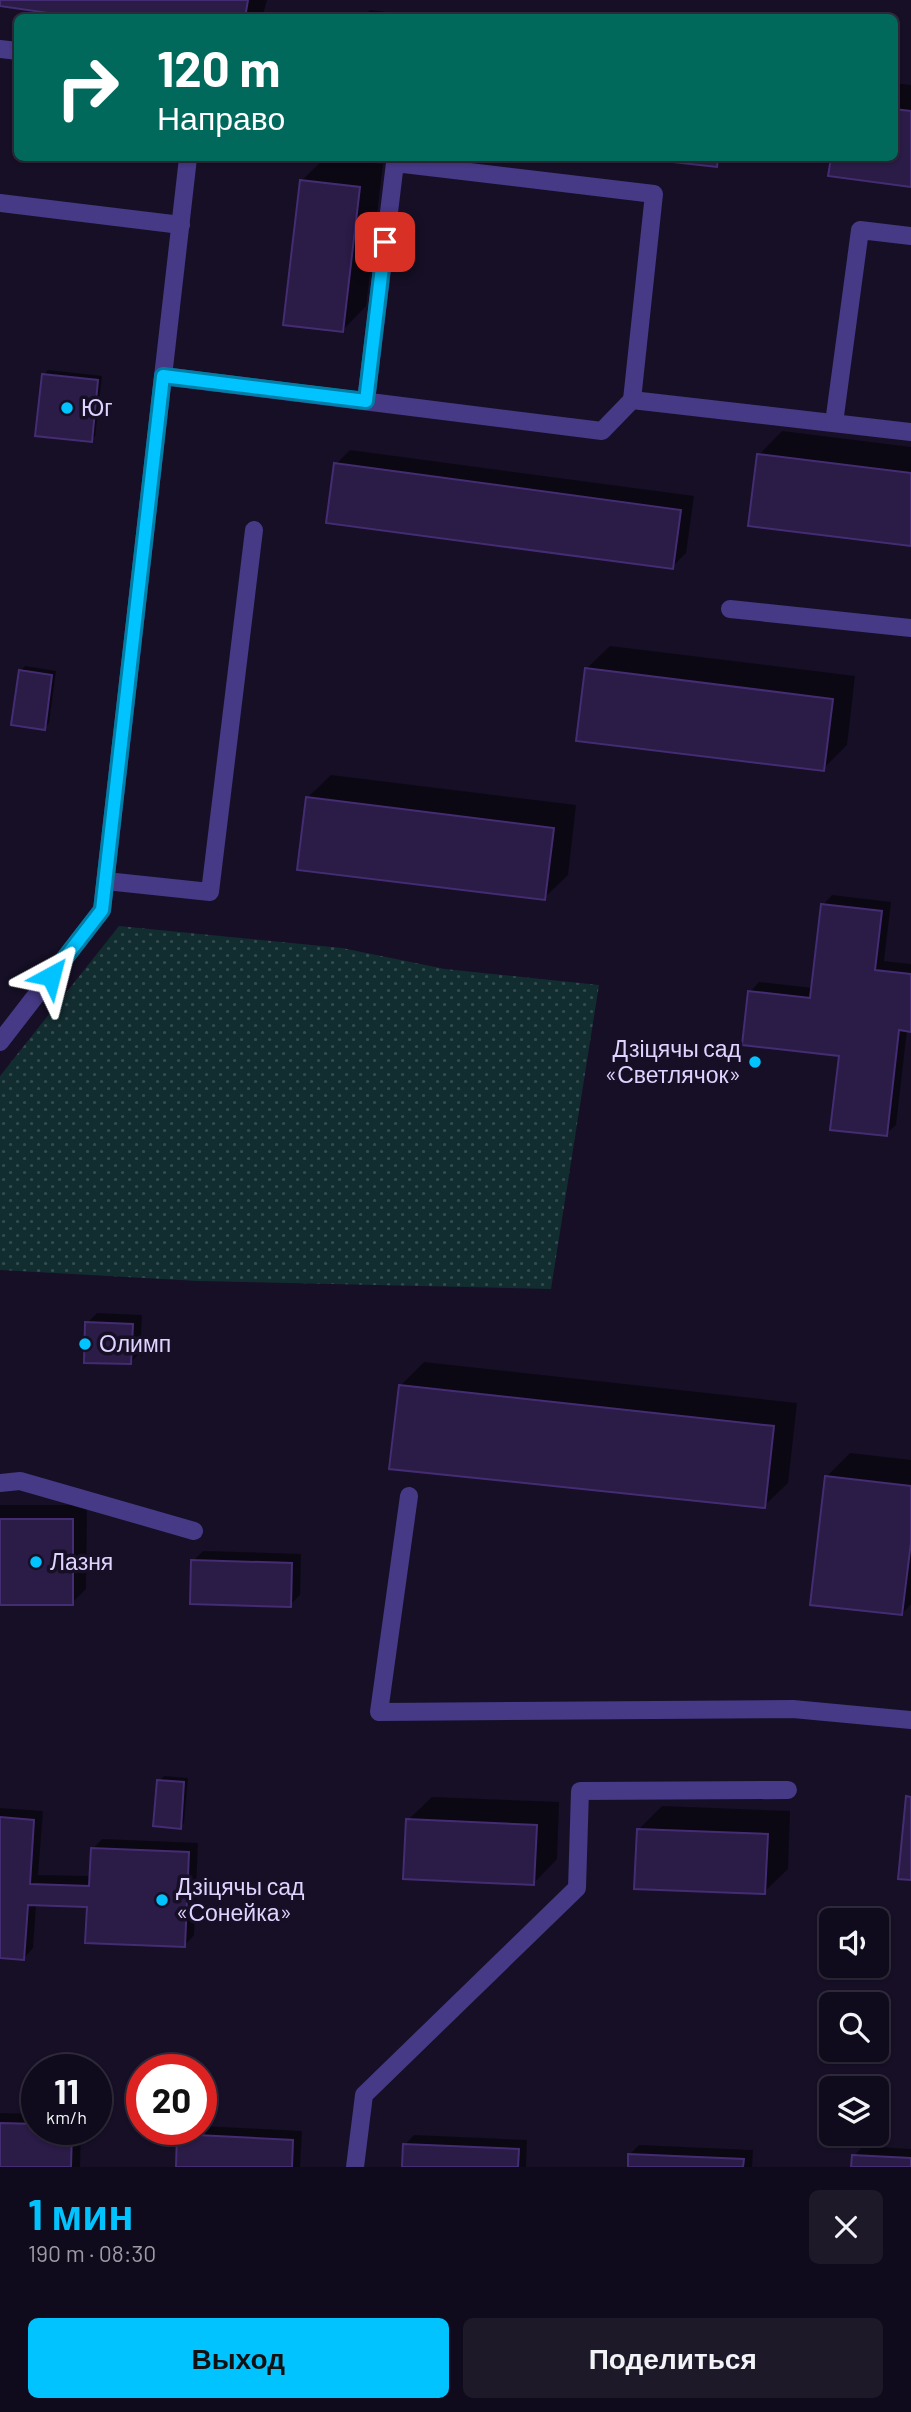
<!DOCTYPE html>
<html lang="ru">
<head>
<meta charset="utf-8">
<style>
  :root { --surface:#100b1c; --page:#1e1929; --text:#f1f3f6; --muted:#9c9ba3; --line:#302b3b; --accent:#00c3ff }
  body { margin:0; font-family:Barlow,sans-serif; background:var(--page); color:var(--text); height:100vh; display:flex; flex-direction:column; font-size:26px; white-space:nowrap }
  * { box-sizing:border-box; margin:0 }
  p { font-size:23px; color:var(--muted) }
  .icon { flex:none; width:38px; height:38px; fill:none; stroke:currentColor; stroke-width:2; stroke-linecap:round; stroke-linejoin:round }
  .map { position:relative; height:2167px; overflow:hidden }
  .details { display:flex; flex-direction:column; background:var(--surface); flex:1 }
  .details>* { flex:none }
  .banner { position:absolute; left:14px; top:14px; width:884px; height:147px; border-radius:10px; box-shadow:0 2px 5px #0004,0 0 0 2px var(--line); background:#00695c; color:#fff; overflow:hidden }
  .fabs { position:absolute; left:819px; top:1908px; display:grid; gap:14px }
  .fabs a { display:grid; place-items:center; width:70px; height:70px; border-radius:10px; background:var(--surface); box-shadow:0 2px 5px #0004,0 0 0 2px var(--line); font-size:35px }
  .speed { position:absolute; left:21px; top:2054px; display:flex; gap:14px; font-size:35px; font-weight:700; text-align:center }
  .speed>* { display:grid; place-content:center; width:91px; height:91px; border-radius:50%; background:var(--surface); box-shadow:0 2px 5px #0004,0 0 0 2px var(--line); line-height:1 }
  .speed small { font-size:18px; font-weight:400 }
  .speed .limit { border:10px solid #d22; background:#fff; color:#111 }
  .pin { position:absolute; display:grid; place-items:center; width:60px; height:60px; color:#fff; margin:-30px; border-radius:14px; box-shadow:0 4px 10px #0006 }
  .me { position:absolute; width:77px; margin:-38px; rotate:38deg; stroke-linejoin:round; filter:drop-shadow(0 0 5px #0008) }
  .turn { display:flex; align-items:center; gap:24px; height:147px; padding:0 28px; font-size:32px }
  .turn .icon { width:91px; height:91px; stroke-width:2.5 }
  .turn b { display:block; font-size:49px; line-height:60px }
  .round { display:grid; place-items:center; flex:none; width:74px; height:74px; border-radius:10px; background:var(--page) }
  .head { display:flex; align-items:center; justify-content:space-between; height:119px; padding:0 28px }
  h1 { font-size:42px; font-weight:700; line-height:52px; color:var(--accent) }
  .button { display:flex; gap:14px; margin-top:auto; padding:14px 28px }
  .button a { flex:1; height:80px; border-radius:10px; background:var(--accent); color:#111; font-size:28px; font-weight:700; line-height:80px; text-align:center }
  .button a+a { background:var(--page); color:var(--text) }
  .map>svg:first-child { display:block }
  .grass { fill:url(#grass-dots) }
  .shadow { fill:#0007 }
  .building { fill:#2a1b47; stroke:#442c73; stroke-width:2 }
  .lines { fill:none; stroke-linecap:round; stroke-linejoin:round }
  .minor { stroke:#463985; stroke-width:18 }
  .route-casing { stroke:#007fa6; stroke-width:18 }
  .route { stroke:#00c3ff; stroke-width:12 }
  .poi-dot { fill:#00c3ff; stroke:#160f26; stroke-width:2.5 }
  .labels { text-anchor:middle; stroke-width:7; stroke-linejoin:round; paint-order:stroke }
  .poi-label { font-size:23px; fill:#ded4ff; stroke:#160f26; text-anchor:start }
</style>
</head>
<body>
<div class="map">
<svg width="911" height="2167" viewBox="0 0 911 2167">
  <defs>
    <pattern id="grass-dots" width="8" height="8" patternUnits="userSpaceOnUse" patternTransform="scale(1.75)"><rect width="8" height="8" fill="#122d30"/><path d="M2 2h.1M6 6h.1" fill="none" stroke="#344b4f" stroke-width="1.8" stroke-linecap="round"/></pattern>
  </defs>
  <rect width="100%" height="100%" fill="#160f26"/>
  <path class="grass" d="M119,926L342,948L445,969L599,985L551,1289L198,1281L0,1270V1076Z"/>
  <g class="shadow">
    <path d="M0,0H267L262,18H95L0,4Z"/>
    <path d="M370,10L434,18H362Z"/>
    <path d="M894,83L911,85V185L830,175L833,158H894Z"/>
    <path d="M325,158L383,164L366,306L343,330L301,181Z"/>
    <path d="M651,158H724L716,166Z"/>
    <path d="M48,370L102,376L95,436L91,440L44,375Z"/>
    <path d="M782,431L911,447V544L759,455Z"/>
    <path d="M350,450L694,496L686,553L672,567L336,464Z"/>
    <path d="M610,646L855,676L847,745L823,769L586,669Z"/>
    <path d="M25,666L56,671L49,723L45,728L20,671Z"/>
    <path d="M331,775L576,805L568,875L544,898L307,798Z"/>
    <path d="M832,895L891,902L884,961L911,964V1030H907L896,1125L886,1134L840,1055L750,992L759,982L813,988L823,905Z"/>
    <path d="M97,1313L142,1315L140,1353L131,1362L87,1323Z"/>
    <path d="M424,1362L797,1403L788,1483L764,1506L401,1385Z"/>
    <path d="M850,1453L911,1460V1604L902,1614L826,1477Z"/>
    <path d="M0,1505H87L86,1589L72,1603H0Z"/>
    <path d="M203,1551L301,1554L300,1595L290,1605L193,1561Z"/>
    <path d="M164,1776L188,1778L184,1823L180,1827L159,1781Z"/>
    <path d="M432,1797L559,1802L557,1859L534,1883L408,1820Z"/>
    <path d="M662,1806L790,1811L788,1869L764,1892L638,1830Z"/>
    <path d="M0,1808L43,1811L38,1875L91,1876L93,1849L102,1839L198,1843L194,1935L185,1945L89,1905L36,1904L33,1948L24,1958L0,1956Z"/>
    <path d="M0,2113L37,2114V2130H81L80,2167H0Z"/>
    <path d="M201,2126L302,2131L300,2167H177L179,2135L184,2130H201Z"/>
    <path d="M414,2135L527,2140L526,2167H404L405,2145Z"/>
    <path d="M639,2145L753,2150L752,2167H629L630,2154Z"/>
    <path d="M863,2146L911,2149V2167H853L854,2156Z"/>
  </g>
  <g class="building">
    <path d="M0,0H248L245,18H83L0,6Z"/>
    <path d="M894,109L911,111V187L828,176L831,158H894Z"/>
    <path d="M636,158H718L717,167Z"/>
    <path d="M300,180L360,187L343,332L283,325Z"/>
    <path d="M42,374L98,380L92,442L35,436Z"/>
    <path d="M757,454L911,473V546L748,526Z"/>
    <path d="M334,463L681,510L673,569L326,523Z"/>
    <path d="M585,668L833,699L824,771L576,741Z"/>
    <path d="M19,670L52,675L45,730L11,725Z"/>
    <path d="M306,797L554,828L545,900L297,870Z"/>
    <path d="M821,904L882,911L875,970L911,974V1032L899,1030L887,1136L830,1130L839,1056L742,1045L748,991L810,998Z"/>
    <path d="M85,1322L133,1324L131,1364L84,1363Z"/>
    <path d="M399,1385L774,1426L765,1508L389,1469Z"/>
    <path d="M825,1476L911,1486V1542L902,1615L810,1605Z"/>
    <rect x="0" y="1519" width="73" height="86"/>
    <path d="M191,1560L292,1563L291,1607L190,1604Z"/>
    <path d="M157,1780L184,1782L181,1829L153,1826Z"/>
    <path d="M906,1796L911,1797V1880L898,1879Z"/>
    <path d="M0,1817L34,1820L30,1884L89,1886L91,1848L189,1852L185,1947L85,1943L87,1907L28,1905L24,1960L0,1958Z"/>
    <path d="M406,1819L537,1825L534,1885L403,1879Z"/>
    <path d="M637,1829L768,1834L765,1894L634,1889Z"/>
    <path d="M0,2123L37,2124V2130H72L71,2167H0Z"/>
    <path d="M177,2134L293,2140L292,2167H176Z"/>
    <path d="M403,2144L519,2149L518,2167H402Z"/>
    <path d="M628,2154L744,2159L743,2167H628Z"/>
    <path d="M852,2155L911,2158V2167H851Z"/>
  </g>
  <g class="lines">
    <g class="minor">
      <path d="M0,49L18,51"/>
      <path d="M0,203L181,225"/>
      <path d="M163,376L602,431L632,400L911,432"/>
      <path d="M366,401L395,163L654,194L632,400"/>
      <path d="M834,423L860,230L911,236"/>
      <path d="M730,609L911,628"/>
      <path d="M106,881L210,892L254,530"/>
      <path d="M0,1042L102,910L188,158"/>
      <path d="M0,1483L20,1481L194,1531"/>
      <path d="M409,1496L379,1712L793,1709L911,1720"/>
      <path d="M355,2167L364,2095L577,1888L580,1791L788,1790"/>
    </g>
  </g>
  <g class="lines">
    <defs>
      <path id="route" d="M51,976L102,910L163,376L366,401L385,242"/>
    </defs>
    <use href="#route" class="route-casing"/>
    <use href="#route" class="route"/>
  </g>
  <g class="poi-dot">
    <circle cx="67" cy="408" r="7"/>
    <circle cx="755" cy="1062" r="7"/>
    <circle cx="85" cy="1344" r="7"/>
    <circle cx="36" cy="1562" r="7"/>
    <circle cx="162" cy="1900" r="7"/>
  </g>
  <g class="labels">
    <g class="poi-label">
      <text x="81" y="416">Юг</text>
      <text x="741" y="1057" text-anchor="end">Дзіцячы сад<tspan x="741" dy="26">«Светлячок»</tspan></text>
      <text x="99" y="1352">Олимп</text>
      <text x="50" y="1570">Лазня</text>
      <text x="176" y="1895">Дзіцячы сад<tspan x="176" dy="26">«Сонейка»</tspan></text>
    </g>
  </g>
</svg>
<div class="fabs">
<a><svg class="icon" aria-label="sound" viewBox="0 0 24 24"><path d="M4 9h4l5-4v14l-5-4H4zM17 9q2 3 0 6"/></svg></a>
<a><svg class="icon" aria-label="search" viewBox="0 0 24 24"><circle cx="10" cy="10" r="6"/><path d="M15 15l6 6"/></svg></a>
<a><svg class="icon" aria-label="layers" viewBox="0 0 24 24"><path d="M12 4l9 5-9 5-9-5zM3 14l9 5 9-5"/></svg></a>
</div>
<div class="speed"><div>11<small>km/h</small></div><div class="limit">20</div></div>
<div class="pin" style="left:385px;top:242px;background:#d93025"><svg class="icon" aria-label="arrive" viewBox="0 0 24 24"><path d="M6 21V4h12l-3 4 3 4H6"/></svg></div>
<svg class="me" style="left:51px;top:976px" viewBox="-20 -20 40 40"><path d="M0-17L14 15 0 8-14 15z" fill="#00c3ff" stroke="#fff" stroke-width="4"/></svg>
<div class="banner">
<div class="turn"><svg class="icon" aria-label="right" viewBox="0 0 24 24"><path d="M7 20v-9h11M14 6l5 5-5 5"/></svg><div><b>120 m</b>Направо</div></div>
</div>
</div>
<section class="details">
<div class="head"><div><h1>1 мин</h1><p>190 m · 08:30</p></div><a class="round"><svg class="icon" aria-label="close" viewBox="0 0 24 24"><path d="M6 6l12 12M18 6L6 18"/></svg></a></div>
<div class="button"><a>Выход</a><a>Поделиться</a></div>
</section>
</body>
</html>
